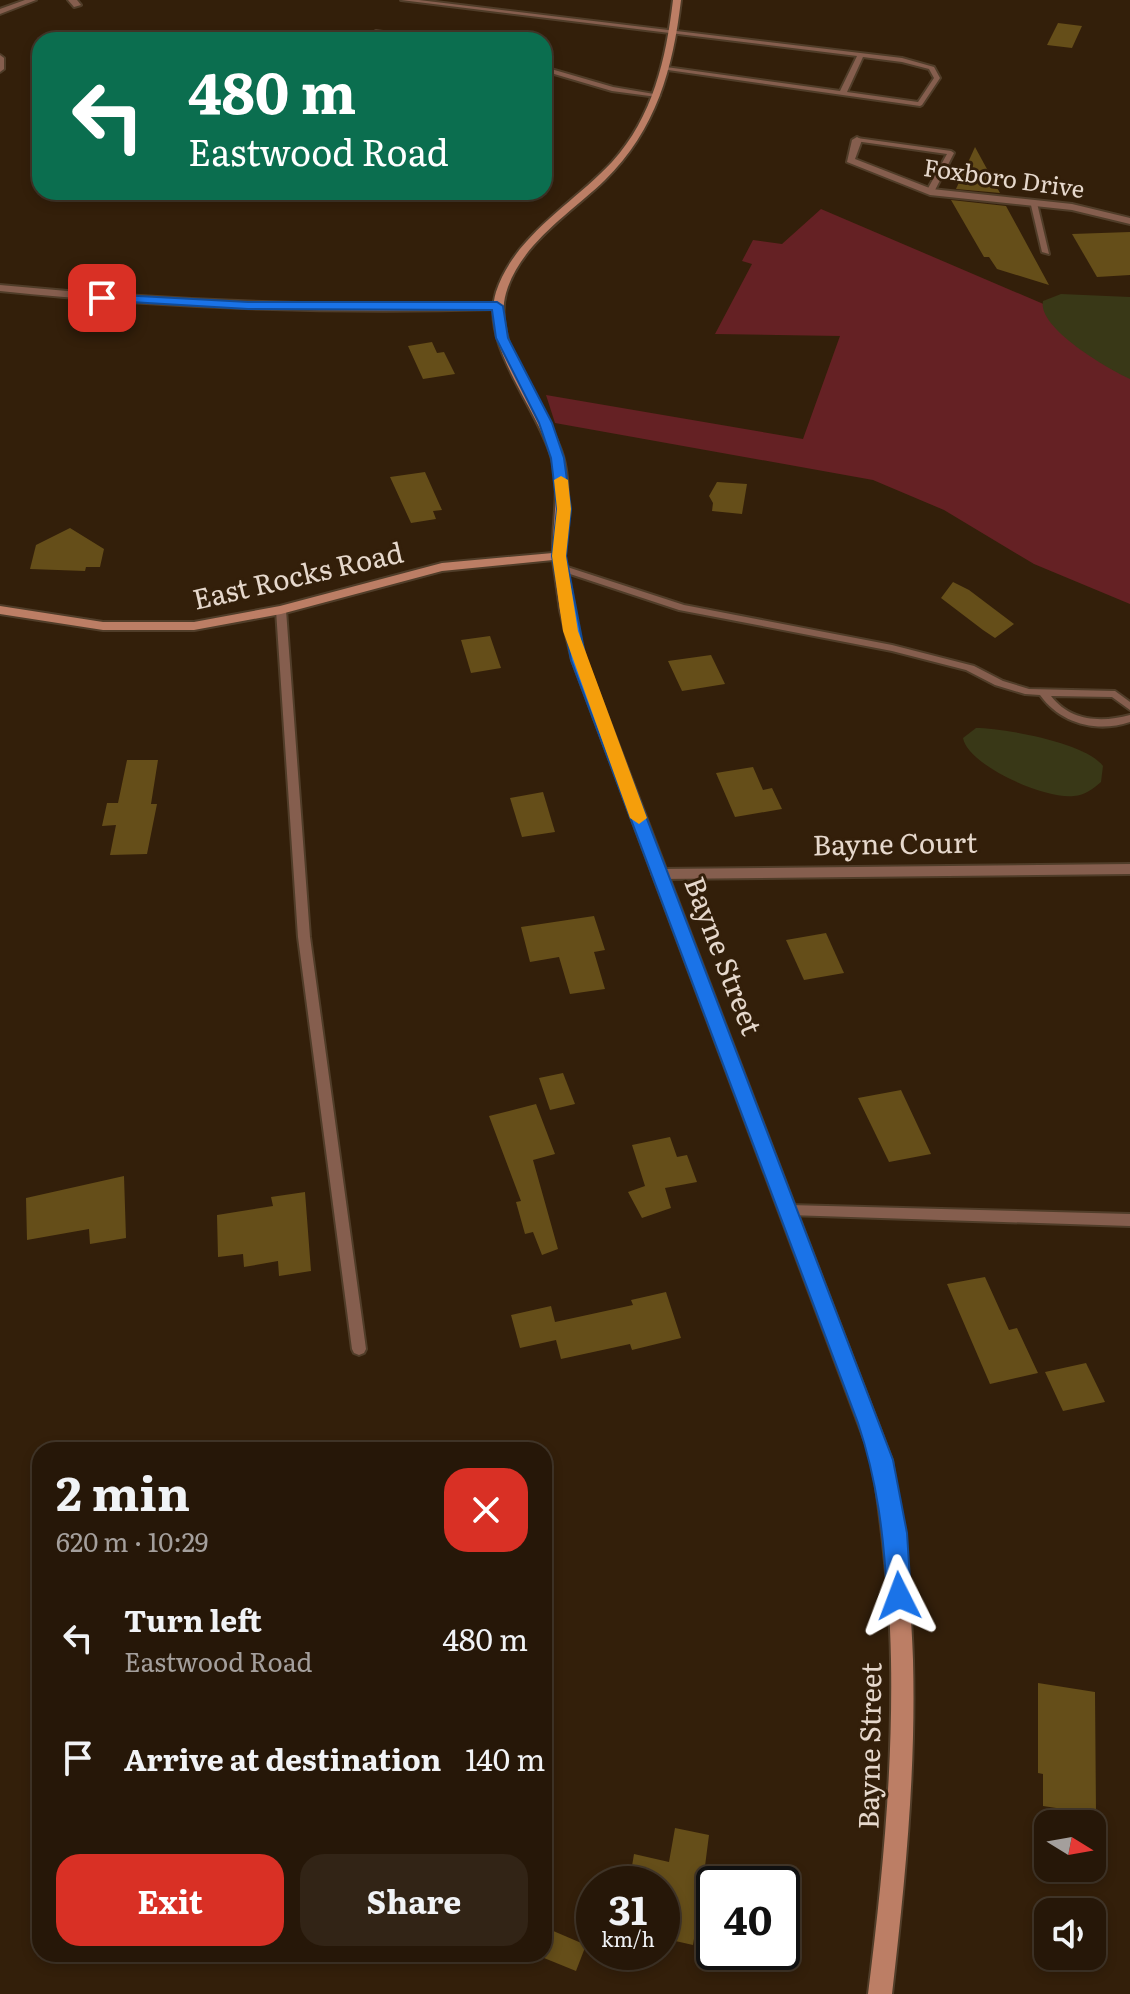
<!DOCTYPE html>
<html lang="en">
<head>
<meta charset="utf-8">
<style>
  :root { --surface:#261708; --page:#322416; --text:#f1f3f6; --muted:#a49f9c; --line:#423629; --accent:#d93025 }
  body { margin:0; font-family:Literata,serif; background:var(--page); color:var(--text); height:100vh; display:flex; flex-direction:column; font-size:30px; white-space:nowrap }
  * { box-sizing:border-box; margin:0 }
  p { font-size:26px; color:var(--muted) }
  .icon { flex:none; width:44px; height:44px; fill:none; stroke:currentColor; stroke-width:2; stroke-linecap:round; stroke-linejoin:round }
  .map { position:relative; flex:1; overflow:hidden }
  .panel { position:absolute; left:32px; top:1442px; width:520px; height:520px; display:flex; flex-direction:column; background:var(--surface); border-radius:24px; box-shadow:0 4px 12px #0003,0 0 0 2px var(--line) }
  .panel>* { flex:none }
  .banner { position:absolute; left:32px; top:32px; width:520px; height:168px; border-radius:24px; box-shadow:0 4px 12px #0003,0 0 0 2px var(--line); background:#0b6e4f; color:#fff; overflow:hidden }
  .needle { width:52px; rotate:101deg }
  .tools { position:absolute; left:1034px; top:1810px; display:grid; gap:16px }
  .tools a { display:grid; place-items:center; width:72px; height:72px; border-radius:16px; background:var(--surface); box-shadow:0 4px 12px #0003,0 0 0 2px var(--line); font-size:40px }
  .speed { position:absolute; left:576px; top:1866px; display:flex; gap:16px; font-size:40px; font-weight:700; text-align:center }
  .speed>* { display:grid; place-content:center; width:104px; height:104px; border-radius:50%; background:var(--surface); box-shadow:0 4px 12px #0003,0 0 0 2px var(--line); line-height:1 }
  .speed small { font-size:20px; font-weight:400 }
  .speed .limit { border:4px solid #111; border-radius:12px; background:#fff; color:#111 }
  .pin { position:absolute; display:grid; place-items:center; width:68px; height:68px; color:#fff; margin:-34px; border-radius:16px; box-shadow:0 4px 12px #0006 }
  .me { position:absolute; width:88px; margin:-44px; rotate:357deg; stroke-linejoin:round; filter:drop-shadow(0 0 6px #0008) }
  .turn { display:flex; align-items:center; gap:28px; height:168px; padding:0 24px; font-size:36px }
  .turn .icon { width:104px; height:104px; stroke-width:2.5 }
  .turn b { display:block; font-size:56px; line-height:68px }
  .round { display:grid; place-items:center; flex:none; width:84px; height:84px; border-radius:24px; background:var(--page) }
  .headline { display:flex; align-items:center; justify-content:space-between; height:136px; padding:0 24px }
  h1 { font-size:48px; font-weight:700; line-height:60px }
  .button { display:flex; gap:16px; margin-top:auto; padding:16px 24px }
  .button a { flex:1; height:92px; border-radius:24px; background:var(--accent); color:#fff; font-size:32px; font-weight:700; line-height:92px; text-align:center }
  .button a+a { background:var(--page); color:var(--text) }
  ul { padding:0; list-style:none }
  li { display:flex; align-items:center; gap:24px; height:120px; padding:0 24px }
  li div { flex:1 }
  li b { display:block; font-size:30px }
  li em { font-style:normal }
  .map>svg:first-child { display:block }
  .green { fill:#652124 }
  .water { fill:#393817 }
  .building { fill:#654e19 }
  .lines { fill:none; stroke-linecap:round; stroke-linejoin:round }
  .lane-casing { stroke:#503d29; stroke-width:4 }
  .street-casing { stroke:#503d29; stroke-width:4 }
  .secondary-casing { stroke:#503d29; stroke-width:4 }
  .lane { fill:#855e4e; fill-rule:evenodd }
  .street { fill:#855e4e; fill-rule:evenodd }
  .secondary { fill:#bc7e65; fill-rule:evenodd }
  .route { fill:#1a73e8; stroke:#114b97; stroke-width:2 }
  .slow { fill:#f59e0b }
  .labels { text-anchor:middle; stroke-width:6; stroke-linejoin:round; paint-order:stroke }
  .far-street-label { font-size:24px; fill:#e6d8cc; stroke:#331f0a }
  .street-label { font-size:28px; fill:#e6d8cc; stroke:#331f0a }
</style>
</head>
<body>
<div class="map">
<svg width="1130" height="1994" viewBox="0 0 1130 1994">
  <rect width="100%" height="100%" fill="#331f0a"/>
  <path class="green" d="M821,209L1130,341V604L1034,564L944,510L873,480L555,423L546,395L803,439L840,336L715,334L752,264L742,261L753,240L782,244Z"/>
  <g class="water">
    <path d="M1061,294L1130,297V379C1108,369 1037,328 1043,301Z"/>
    <path d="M976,728C1004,728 1087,743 1103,766L1101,782C1093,789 1085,795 1074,796C1047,800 968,766 963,738Z"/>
  </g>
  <g class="building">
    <path d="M1058,23L1082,26L1072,48L1047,45Z"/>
    <path d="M975,147L1000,193L956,189Z"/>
    <path d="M951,200L1006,206L1049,285L997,269L989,257H984Z"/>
    <path d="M1130,232V275L1097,277L1072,234Z"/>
    <path d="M432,342L437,353L444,352L455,374L423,379L408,346Z"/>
    <path d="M425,472L442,510L433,511L436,519L411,523L390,477Z"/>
    <path d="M717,482L747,484L742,514L712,511L713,503L709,496Z"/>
    <path d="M70,528L104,549L100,567H86L85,571L30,569L36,545Z"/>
    <path d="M953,582L969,590L1014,624L995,638L983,630L941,598Z"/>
    <path d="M490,636L501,668L471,673L461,640Z"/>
    <path d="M711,655L725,684L682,691L668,661Z"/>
    <path d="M127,760H158L151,804H157L147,854L110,855L116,825L102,826L107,803H118Z"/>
    <path d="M753,767L763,790L772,788L782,809L735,817L716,773Z"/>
    <path d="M543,792L555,832L522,837L510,798Z"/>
    <path d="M594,916L605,950L594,952L605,989L570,994L559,957L530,962L521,927Z"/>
    <path d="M826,933L844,973L804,980L786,940Z"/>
    <path d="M563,1073L575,1104L550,1110L539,1078Z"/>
    <path d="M901,1090L931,1154L889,1162L858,1098Z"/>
    <path d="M536,1104L555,1154L533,1160L558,1249L542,1255L533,1232L525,1234L516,1202L521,1201L489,1116Z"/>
    <path d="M670,1137L677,1157L687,1155L697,1182L665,1188L671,1208L642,1218L628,1192L645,1186L632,1145Z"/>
    <path d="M124,1176L126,1238L90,1244L89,1229L27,1240L26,1198Z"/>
    <path d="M305,1192L311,1271L279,1276L278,1261L244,1267L243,1254L218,1257L217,1215L273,1206L271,1197Z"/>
    <path d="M985,1277L1009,1330L1017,1328L1038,1373L990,1384L947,1284Z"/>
    <path d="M666,1292L681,1338L632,1350L630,1344L561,1359L556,1340L520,1348L511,1315L551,1306L555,1322L633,1305L631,1300Z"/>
    <path d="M1086,1363L1105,1402L1063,1411L1045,1372Z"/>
    <path d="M1038,1683L1095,1692L1096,1814L1043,1806V1774L1038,1773Z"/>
    <path d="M675,1828L709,1835L705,1866L726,1874L724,1884H714V1912L699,1908L693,1945L662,1938V1884H629L634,1854L669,1862Z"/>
    <path d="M544,1927L586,1945L576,1971L544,1958Z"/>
  </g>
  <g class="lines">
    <defs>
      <g id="lane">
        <path d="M401,0H419L902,58L934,67L940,78L922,105L920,106L668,70L666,69V67L840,91L857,56ZM863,57L902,62L929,69L934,78L918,102L847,92Z"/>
        <path d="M376,31L425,38L428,40H412L374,34L373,33Z"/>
        <path d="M544,67L613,87L660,95L657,97L612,91L544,71Z"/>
        <path d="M857,138L951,151L954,153L934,192L930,194L926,192L947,154L855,141V139Z"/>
        <path d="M1030,201L1037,203L1049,254L1042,252Z"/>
        <path d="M561,565L684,605L892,645L974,666L1003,681L1029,689L1115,691L1130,702V710L1112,697L1051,696C1070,721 1101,723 1130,715V722C1097,733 1061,724 1040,695L1025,694L995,685L966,670L892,651L679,610L558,570V566Z"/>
        <path d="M281,607L286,610L310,937L366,1349L364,1353L359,1355L354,1353L352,1349L298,937L276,610Z"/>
        <path d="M789,1205L1130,1214V1226L789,1215L784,1214L782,1210L784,1206Z"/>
      </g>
      <g id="street">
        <path d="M25,0H36L0,14V9Z"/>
        <path d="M68,0H77L81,5L74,7Z"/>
        <path d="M0,55L4,58V69L0,72Z"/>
        <path d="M857,137L862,140L855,159L932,189L1072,204L1130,218V224L1072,210L930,195L847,162L852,140Z"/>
        <path d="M0,285C166,301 331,307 497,303L502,306L497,309C331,314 166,308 0,291Z"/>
        <path d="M1130,864V874L660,879L652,874L660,869Z"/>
      </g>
      <path id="secondary" d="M673,0H681C673,69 656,130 605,180C571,213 520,244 506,293C491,346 548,407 563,456C573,490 563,525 565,559C567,593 577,627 586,660L892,1460C902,1526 911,1593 913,1660C916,1772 905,1883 892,1994H868C882,1883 893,1772 891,1660C890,1593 882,1526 872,1460L572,660L560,610L553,560L442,571L281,614L194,630H103L0,614V606L103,622H194L280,606L442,563L553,553C552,520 561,488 551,456C537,407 480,345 496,292C514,236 574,203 612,162C653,117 666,59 673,0Z"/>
    </defs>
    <use href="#lane" class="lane-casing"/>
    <use href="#street" class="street-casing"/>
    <use href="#secondary" class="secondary-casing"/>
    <use href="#lane" class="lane"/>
    <use href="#street" class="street"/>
    <use href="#secondary" class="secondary"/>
  </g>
  <path class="route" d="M102,294L248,302H497L503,306L508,338L552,423L564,458L571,509L566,556L586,660L893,1460L907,1533L911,1596L908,1604L899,1607L891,1604L887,1596C884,1536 877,1480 858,1423L571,660L552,556L557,509L551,458L539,423L496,338L492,310L248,309L97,300L96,298Z"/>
  <path class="slow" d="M561,476L568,480L571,509L566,556L578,631L647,818L639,824L630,818L563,631L552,556L557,509L554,480Z"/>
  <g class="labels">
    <g class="far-street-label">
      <text transform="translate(1004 179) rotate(8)" y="8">Foxboro Drive</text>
    </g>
    <g class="street-label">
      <text transform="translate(298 576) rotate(-13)" y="10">East Rocks Road</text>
      <text transform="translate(895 844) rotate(-1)" y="10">Bayne Court</text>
      <text transform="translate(723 956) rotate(69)" y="10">Bayne Street</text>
      <text transform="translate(870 1746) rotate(-89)" y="10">Bayne Street</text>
    </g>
  </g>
</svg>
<div class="tools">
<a><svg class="needle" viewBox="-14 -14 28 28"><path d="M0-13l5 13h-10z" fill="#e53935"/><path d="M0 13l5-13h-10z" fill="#a49f9c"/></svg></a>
<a><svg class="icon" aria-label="sound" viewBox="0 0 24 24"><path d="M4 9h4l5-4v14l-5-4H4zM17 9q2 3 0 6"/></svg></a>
</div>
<div class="speed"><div>31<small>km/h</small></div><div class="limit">40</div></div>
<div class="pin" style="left:102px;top:298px;background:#d93025"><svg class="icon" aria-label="arrive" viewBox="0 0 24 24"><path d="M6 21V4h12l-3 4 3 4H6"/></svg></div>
<svg class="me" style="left:899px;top:1596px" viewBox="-20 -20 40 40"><path d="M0-17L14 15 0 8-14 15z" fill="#1a73e8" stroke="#fff" stroke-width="4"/></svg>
<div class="banner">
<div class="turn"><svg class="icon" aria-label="left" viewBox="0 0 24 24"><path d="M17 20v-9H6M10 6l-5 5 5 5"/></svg><div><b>480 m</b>Eastwood Road</div></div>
</div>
<section class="panel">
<div class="headline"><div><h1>2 min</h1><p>620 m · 10:29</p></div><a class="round" style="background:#d93025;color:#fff"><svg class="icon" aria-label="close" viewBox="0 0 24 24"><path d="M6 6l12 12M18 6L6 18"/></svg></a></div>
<ul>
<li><svg class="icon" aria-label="left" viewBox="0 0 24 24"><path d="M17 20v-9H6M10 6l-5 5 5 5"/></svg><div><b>Turn left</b><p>Eastwood Road</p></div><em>480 m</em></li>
<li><svg class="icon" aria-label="arrive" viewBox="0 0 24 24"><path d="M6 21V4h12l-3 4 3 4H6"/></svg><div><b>Arrive at destination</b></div><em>140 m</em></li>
</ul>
<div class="button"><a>Exit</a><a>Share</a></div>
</section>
</div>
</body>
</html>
